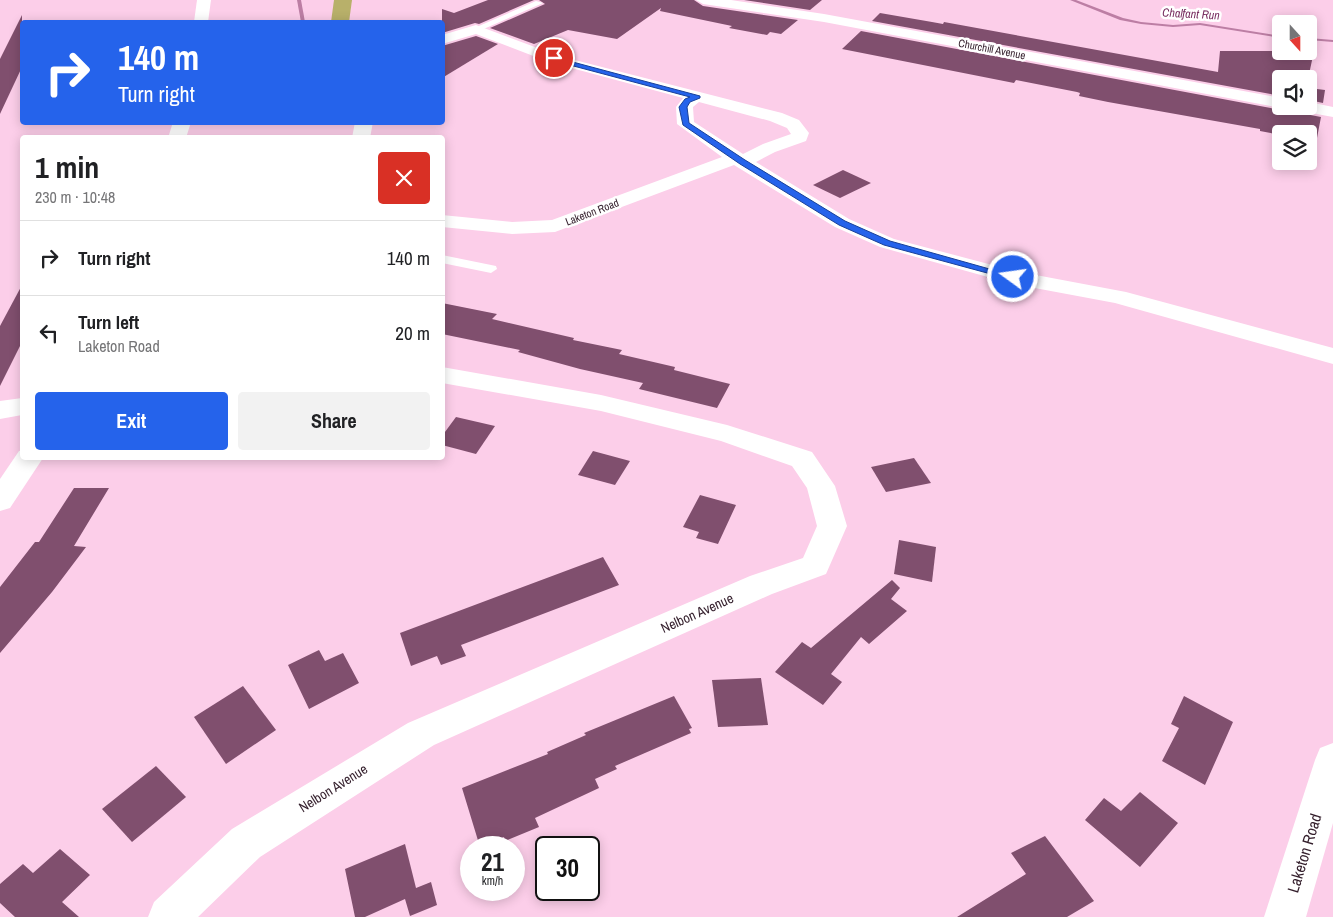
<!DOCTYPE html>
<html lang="en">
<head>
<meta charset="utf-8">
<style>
  :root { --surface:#fff; --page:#f2f2f2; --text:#202124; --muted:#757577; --line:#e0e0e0; --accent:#2563eb }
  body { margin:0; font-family:"Archivo Narrow",sans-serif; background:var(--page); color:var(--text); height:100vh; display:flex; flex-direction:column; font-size:19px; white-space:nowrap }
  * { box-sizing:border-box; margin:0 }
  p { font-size:16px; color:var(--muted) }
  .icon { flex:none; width:28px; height:28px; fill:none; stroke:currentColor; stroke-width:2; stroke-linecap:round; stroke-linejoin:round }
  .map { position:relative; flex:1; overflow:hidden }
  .drawer { position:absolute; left:20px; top:135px; width:425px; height:325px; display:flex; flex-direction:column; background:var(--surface); border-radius:5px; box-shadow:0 2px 12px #0003 }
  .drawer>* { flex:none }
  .banner { position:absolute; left:20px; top:20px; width:425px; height:105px; border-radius:5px; box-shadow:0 2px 12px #0003; background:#2563eb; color:#fff; overflow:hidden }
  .needle { width:32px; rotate:159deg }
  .controls { position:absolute; left:1272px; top:15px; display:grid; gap:10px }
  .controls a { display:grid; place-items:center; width:45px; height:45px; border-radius:5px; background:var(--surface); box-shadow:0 2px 12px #0003; font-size:25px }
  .speed { position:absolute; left:460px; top:836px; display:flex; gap:10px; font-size:25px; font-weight:700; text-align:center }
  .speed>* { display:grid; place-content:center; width:65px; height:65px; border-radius:50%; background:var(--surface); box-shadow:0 2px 12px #0003; line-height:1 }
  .speed small { font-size:12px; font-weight:400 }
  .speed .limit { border:2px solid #111; border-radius:8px; background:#fff; color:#111 }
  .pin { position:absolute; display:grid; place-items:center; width:42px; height:42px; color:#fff; margin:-21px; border:2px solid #fff; border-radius:50%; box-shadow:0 1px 5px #0007 }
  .me { position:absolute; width:55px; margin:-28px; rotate:284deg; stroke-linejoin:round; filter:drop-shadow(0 0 4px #0008) }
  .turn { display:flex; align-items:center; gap:18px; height:105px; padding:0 15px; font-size:22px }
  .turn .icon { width:65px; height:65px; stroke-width:2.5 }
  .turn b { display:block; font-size:35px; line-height:42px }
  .round { display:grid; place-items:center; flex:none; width:52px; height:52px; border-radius:5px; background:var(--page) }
  .summary { display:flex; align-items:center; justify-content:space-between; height:85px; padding:0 15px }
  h1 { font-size:30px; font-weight:700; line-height:38px }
  .primary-button { display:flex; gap:10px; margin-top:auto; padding:10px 15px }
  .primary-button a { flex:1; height:58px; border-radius:5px; background:var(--accent); color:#fff; font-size:20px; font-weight:700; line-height:58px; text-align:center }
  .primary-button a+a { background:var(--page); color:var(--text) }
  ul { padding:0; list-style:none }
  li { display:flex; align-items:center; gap:15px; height:75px; padding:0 15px; border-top:1px solid var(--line) }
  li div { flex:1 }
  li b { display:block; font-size:19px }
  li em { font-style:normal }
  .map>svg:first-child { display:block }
  .green { fill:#b8b06a }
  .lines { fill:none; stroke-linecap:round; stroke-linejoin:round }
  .stream { fill:#bc7ea4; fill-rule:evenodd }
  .building { fill:#804f6e }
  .lane { fill:#fff; fill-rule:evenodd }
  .street { fill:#fff; fill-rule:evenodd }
  .secondary { fill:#fff; fill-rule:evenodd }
  .primary { fill:#fff; fill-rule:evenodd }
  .route { fill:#2563eb; stroke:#184099 }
  .labels { text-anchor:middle; stroke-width:5; stroke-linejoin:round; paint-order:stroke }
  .far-street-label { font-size:11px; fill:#331e2b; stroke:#fff }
  .far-water-label { font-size:12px; font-style:italic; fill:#772c5f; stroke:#fff }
  .street-label { font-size:14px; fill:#331e2b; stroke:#fff }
  .near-street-label { font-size:16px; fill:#331e2b; stroke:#fff }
</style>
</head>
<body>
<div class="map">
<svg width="1333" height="917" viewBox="0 0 1333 917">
  <rect width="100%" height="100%" fill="#fccee9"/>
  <path class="green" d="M334,0H352L349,22H331Z"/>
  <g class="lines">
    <g class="stream">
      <path d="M297,0H301L305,22H301Z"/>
      <path d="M1070,0H1076L1123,18L1141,22L1173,25L1200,23L1281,36V38L1200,25L1173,27L1141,24L1120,20Z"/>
      <path d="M1309,38L1333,40V42L1309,40Z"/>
    </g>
  </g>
  <g class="building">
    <path d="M488,0H534L479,24L475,23L442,33V9L454,13Z"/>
    <path d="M539,0H694L703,6L798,20L781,34L770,32L767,35L729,28L732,26L660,11L661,8L617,39L568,30L534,44L490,28L545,4Z"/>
    <path d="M744,0H822L810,10Z"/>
    <path d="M880,13L932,22L943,24L944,22L1218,72L1220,51H1314L1308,79H1281V96L872,21Z"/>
    <path d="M22,15V67L0,114V59Z"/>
    <path d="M861,31L1281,110L1291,106L1295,112L1321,117L1317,138L1309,136V134L1281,135L1260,131V129L1108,102L1079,96L1080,93L1077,92L1016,80L1014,83L842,49Z"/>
    <path d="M476,36L498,44L442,78V46Z"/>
    <path d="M1309,88L1325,90L1323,103L1309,100Z"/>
    <path d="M843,170L871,183L840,198L813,185Z"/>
    <path d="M22,285V342L0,386V326Z"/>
    <path d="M442,303L497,314L492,319L574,338L573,340L622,350L619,354L675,367L674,370L730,384L717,408L639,389L643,383L580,369L518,352L520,350L442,334Z"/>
    <path d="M456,417L495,426L476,454L442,445V436Z"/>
    <path d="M593,451L630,461L615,485L578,475Z"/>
    <path d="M914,458L931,483L886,492L871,467Z"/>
    <path d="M74,488H109L74,546L86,547L52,592L0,653V587L35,542H39Z"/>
    <path d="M700,495L736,505L718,544L696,538L699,532L683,527Z"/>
    <path d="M899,540L936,547L932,582L894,574Z"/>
    <path d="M603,557L619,585L461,645L466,656L441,665L437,656L411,666L400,633Z"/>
    <path d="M892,580L900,588L891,599L907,611L869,644L861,637L831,674L842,682L823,705L775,672L802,642L811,648Z"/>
    <path d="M319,650L325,661L343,653L359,683L309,709L288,665Z"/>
    <path d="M761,678L768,725L718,727L712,680Z"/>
    <path d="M243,686L276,730L226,764L194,717Z"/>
    <path d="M674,696L692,728L689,729L691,733L615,766L617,769L595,779L599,788L535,818L539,827L505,841L504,837L480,847L462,788L548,754L547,752L586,735L584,733Z"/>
    <path d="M1184,696L1233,722L1205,785L1162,761L1179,728L1171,724Z"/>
    <path d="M156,766L186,797L132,842L102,809Z"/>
    <path d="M1140,792L1178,823L1140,867L1085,820L1104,798L1121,811Z"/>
    <path d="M1045,836L1094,901L1067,917H957L1026,874L1011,853Z"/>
    <path d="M405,844L416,888L431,882L437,905L410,916L405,899L365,917H355L345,869Z"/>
    <path d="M60,849L90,875L62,902L79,917H15L0,903V884L23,864L33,873Z"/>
  </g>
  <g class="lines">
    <g class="lane">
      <path d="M536,1L543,3L479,31L472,29Z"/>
      <path d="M442,255L496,266L497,269L491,273L442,263Z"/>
    </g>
    <g class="street">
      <path d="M696,0H731L824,14L1281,98V106H1287L1281,108L824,22L703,4Z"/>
      <path d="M476,25L559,56L782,113L799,120L809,133L806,141L775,152L756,162L849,219L894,239L1015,271L1126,292L1333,348V364L1115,303L1013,284L880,247L835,227L734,165L555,232L512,234L442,227V215L512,222L552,220L722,157L677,124L676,107L683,98L549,62L476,34L442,44V35ZM699,102L770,121L787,128L791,134L763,144L743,154L694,122L693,107Z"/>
      <path d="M1309,102L1333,107V117L1295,110L1293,106H1309Z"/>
      <path d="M355,122H373L370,138H352Z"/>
      <path d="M442,367L601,395L727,425L812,452L835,486L847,526L826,574L772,594L434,745L260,857L198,917H148L154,902L232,829L408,723L750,576L803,558L817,526L807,488L792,466L721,441L601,411L442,383Z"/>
      <path d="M22,398V415L0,419V401Z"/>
    </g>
    <path class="secondary" d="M1333,743V823L1306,917H1264L1315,760L1320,748Z"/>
    <g class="primary">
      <path d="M197,0H211L208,22H194Z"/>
      <path d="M173,122H191L186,138H168Z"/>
      <path d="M22,450V458H43L10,508L0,511V479L19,451Z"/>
    </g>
  </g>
  <path class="route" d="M554,57L700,96V98L690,102L687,107L689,123L745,160L845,221L890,241L1018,277L1013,280L884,245L839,225L740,164L683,125L679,107L685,99L690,97L551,60V58Z"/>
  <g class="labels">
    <g class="far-street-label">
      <text transform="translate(992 49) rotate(11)" y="4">Churchill Avenue</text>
      <text transform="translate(592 212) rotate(-21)" y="4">Laketon Road</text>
    </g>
    <g class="far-water-label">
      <text transform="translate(1191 14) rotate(3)" y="4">Chalfant Run</text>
    </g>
    <g class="street-label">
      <text transform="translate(697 613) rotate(-24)" y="5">Nelbon Avenue</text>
      <text transform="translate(333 788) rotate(-32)" y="5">Nelbon Avenue</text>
    </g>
    <g class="near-street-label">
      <text transform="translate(1304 853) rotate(-73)" y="6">Laketon Road</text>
    </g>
  </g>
</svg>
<div class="controls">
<a><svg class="needle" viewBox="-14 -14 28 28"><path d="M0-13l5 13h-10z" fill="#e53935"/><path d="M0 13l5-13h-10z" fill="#757577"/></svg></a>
<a><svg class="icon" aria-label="sound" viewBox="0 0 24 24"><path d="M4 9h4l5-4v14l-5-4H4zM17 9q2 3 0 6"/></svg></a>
<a><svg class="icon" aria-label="layers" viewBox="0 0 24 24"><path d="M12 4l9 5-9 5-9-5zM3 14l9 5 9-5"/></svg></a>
</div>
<div class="speed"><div>21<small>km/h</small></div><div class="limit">30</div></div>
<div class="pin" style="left:554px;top:58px;background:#d93025"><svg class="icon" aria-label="arrive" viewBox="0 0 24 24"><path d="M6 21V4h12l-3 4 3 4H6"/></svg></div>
<svg class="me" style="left:1013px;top:277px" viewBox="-20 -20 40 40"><circle r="17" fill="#2563eb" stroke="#fff" stroke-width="3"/><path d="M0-11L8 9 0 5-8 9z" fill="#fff"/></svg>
<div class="banner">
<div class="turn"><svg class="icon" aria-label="right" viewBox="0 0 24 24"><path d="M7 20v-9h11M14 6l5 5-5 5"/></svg><div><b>140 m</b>Turn right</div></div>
</div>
<section class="drawer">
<div class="summary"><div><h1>1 min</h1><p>230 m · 10:48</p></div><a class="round" style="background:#d93025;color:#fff"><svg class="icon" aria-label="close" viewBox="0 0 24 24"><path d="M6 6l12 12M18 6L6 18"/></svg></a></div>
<ul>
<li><svg class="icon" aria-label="right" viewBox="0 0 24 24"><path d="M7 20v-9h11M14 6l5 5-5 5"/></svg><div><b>Turn right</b></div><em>140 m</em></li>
<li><svg class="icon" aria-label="left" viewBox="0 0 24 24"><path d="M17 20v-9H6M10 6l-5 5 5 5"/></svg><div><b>Turn left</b><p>Laketon Road</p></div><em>20 m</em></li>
</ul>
<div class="primary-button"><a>Exit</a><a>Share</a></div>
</section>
</div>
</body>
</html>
